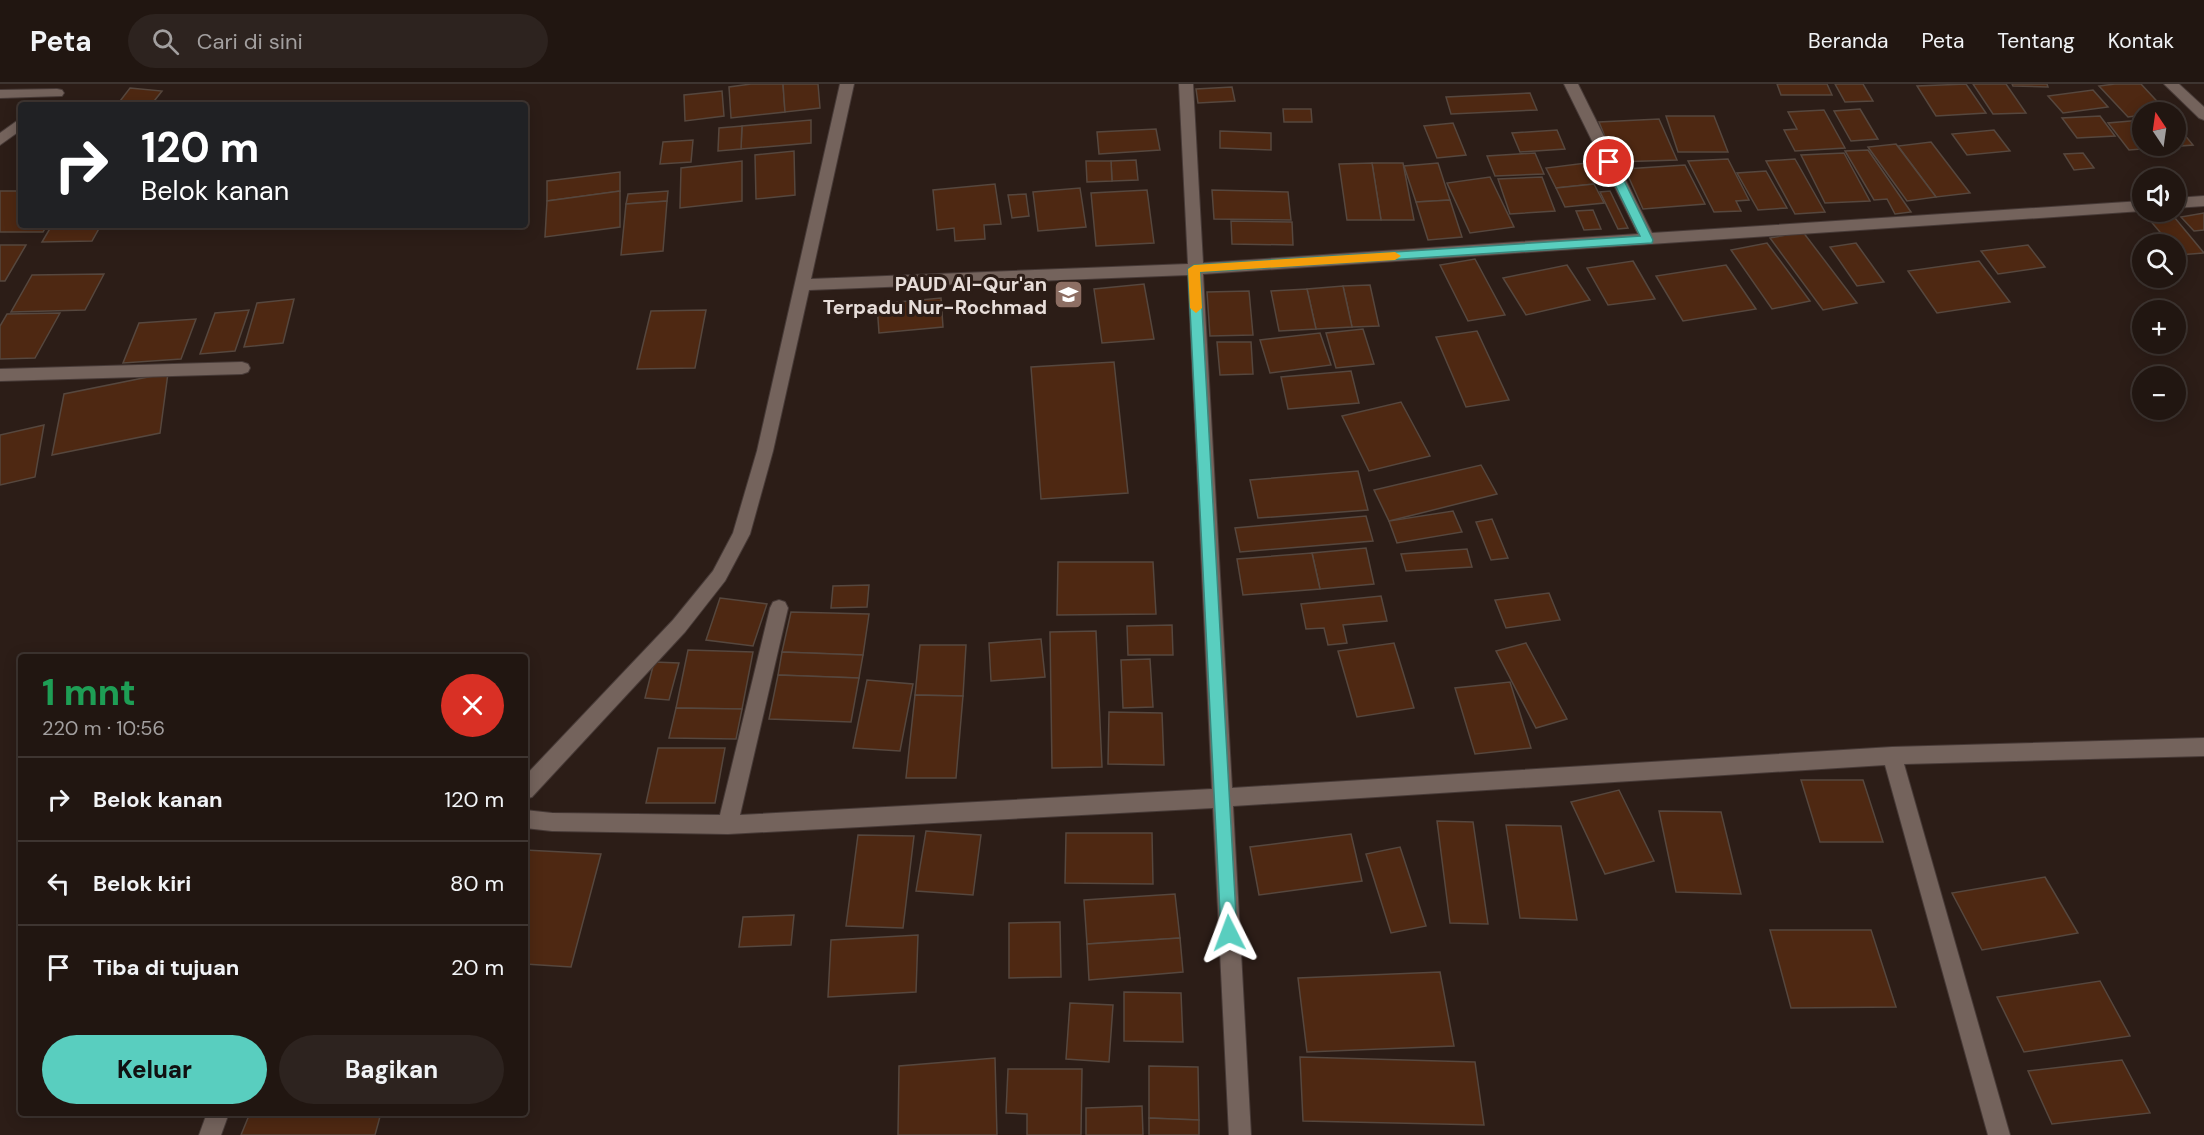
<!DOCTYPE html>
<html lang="id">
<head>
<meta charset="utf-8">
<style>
  :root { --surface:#211611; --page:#2d231f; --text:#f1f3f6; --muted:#a29f9f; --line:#3e3531; --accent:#59cebf }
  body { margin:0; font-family:"DM Sans",sans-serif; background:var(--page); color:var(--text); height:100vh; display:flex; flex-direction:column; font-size:22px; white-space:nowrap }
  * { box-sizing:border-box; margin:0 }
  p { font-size:20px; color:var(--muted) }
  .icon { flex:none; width:33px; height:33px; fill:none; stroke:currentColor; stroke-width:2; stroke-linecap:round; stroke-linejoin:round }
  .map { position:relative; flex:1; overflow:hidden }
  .details { position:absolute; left:18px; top:570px; width:510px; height:462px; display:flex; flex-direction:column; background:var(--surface); border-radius:6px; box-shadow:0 3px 15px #0003,0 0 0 2px var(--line) }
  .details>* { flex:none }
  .top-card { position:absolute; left:18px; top:18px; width:510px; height:126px; border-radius:6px; box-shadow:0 3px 15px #0003,0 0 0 2px var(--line); background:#202124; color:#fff; overflow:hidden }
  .needle { width:39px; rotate:347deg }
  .tools { position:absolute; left:2132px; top:18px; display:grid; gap:12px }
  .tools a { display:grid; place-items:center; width:54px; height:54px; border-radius:50%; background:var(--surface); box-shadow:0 3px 15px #0003,0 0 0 2px var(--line); font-size:30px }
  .pin { position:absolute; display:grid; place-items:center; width:51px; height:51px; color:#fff; margin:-26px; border:3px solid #fff; border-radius:50%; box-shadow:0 2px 6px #0007 }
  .me { position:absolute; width:66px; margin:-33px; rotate:357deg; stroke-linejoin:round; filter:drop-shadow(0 0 4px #0008) }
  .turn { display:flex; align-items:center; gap:21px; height:126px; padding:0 24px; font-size:27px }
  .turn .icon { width:78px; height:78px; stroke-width:2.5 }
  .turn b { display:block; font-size:42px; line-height:51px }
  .round { display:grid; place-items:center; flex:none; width:63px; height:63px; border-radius:32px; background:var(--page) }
  .head { display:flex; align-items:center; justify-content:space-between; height:102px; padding:0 24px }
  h1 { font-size:36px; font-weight:800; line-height:45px; color:#1e9e55 }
  .action { display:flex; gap:12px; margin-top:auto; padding:12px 24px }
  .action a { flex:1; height:69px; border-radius:36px; background:var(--accent); color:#111; font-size:24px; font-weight:800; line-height:69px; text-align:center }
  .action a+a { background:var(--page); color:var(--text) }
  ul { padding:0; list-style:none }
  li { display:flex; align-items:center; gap:18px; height:84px; padding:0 24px; border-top:2px solid var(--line) }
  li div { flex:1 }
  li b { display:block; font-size:22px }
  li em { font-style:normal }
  header { display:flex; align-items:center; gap:36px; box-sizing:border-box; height:84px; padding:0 30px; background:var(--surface); border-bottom:2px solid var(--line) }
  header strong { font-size:28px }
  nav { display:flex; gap:33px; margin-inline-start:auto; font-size:21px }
  .search { width:420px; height:54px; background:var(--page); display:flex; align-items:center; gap:15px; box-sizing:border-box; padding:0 21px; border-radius:33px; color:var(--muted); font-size:22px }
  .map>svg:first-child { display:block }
  .building { fill:#4e2812; stroke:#56473e; stroke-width:1.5 }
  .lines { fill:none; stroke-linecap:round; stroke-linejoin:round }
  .minor-casing { stroke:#473a37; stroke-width:2 }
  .tertiary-casing { stroke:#473a37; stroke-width:2 }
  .minor { fill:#74635c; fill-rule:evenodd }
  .tertiary { fill:#74635c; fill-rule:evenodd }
  .route { fill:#59cebf; stroke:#3a867c; stroke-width:1.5 }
  .slow { fill:#f59e0b }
  .labels { text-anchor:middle; stroke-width:6; stroke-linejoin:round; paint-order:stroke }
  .poi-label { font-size:20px; font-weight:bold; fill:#e7ddd9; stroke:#2c1d17; text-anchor:end }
</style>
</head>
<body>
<header>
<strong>Peta</strong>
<div class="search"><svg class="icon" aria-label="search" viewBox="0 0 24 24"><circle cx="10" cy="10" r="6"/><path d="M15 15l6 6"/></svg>Cari di sini</div>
<nav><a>Beranda</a><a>Peta</a><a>Tentang</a><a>Kontak</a></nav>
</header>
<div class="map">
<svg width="2204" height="1051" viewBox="0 0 2204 1051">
  <rect width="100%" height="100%" fill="#2c1d17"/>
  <g class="building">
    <path d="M751,0H783L785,28L731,34L729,3Z"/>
    <path d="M783,0H818L820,24L785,28Z"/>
    <path d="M1777,0H1827L1832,11H1781Z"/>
    <path d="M1835,0H1863L1873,17L1845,18Z"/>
    <path d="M1966,0L1986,29L1936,32L1917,2Z"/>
    <path d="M1973,0H2006L2026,29L1993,30Z"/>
    <path d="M2012,0H2047L2048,3L2013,2Z"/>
    <path d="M2115,0H2141L2167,28H2142V31L2128,33L2099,2Z"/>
    <path d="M1232,3L1235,17L1198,19L1196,5Z"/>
    <path d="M130,4L162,7L151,21H117Z"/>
    <path d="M2093,6L2108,23L2063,29L2048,12Z"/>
    <path d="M722,7L724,32L685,37L684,11Z"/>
    <path d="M1530,9L1537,26L1451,30L1446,13Z"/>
    <path d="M1283,25H1311L1312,38H1284Z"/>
    <path d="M1860,25L1878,55L1851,57L1834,27Z"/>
    <path d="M1824,26L1845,64L1795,67L1784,46L1797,45L1788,28Z"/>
    <path d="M1666,32H1714L1728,68H1678Z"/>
    <path d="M2100,32L2115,52L2077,54L2062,34Z"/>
    <path d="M1659,35L1677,76L1615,78L1599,38Z"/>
    <path d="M811,36V59L741,65L742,42Z"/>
    <path d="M2142,36V62H2175V39L2193,61L2129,66L2108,39Z"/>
    <path d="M1453,39L1466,71L1437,74L1424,42Z"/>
    <path d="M742,42L741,65L718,67L719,44Z"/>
    <path d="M1156,45L1160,66L1099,70L1097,48Z"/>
    <path d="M1557,46L1565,65L1520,68L1512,49Z"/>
    <path d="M1994,46L2010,67L1967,71L1952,50Z"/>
    <path d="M1220,47L1271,49V66L1220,64Z"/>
    <path d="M693,56L691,78L660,80L663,58Z"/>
    <path d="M1931,58L1970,109L1936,113L1898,62Z"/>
    <path d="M1896,60L1936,113L1907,117L1868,63Z"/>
    <path d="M1868,66L1911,128L1895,130L1887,115L1874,116L1845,67Z"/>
    <path d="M794,67L795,111L756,115L755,71Z"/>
    <path d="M1535,69L1544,90L1495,92L1487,72Z"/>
    <path d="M1844,69L1870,117L1825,119L1801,71Z"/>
    <path d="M2083,69L2094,84L2074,86L2064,70Z"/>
    <path d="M1728,75L1749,116L1736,117L1741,127L1714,128L1688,77Z"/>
    <path d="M1795,75L1825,128L1795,130L1766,77Z"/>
    <path d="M1136,76L1138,96L1112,97L1111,77Z"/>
    <path d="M742,77V117L680,124L681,84Z"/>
    <path d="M1086,77H1111L1112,97L1087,98Z"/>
    <path d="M1594,78L1602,93L1591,94L1594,100L1556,104L1546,84Z"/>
    <path d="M1372,79H1403L1414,136H1381Z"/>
    <path d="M1372,79L1381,136H1347L1339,80Z"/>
    <path d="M1438,79L1450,116L1416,118L1404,82Z"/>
    <path d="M1685,81L1705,120L1643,125L1625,85Z"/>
    <path d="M1766,87L1787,124L1758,126L1737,89Z"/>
    <path d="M620,88V107L547,117V97Z"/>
    <path d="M1490,93L1514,143L1470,149L1447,99Z"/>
    <path d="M1542,93L1555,127L1510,130L1498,95Z"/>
    <path d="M995,100L1001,140L984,141L985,155L955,157L954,144L937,146L933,106Z"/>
    <path d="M1594,100L1604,119L1565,123L1556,104Z"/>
    <path d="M1080,104L1086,143L1038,147L1033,108Z"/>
    <path d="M1147,106L1154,159L1096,162L1091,109Z"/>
    <path d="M1212,106L1288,108L1291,136L1214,135Z"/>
    <path d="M0,107H21V141H47L43,148H0Z"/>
    <path d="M620,107V143L545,153L547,117Z"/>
    <path d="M668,107L667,117L626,120L628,110Z"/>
    <path d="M1610,107L1628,144L1618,145L1600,108Z"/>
    <path d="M1026,110L1029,132L1012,134L1008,111Z"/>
    <path d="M1450,116L1462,153L1428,156L1416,118Z"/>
    <path d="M667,117L663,167L621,171L626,120Z"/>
    <path d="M1593,126L1601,145L1584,146L1576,127Z"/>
    <path d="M2143,128H2170L2204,169L2178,171L2175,167V160H2170Z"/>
    <path d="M2204,129V146L2194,147L2181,133Z"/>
    <path d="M1231,137L1292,138L1293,161L1232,160Z"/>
    <path d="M52,141H101L92,157L42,158Z"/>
    <path d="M1803,148L1857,219L1823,226L1770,154Z"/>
    <path d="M1767,159L1810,217L1772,225L1731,166Z"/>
    <path d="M1856,159L1884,198L1857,202L1830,163Z"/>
    <path d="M0,161H26L5,197H0Z"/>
    <path d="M2028,161L2045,183L1998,190L1981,167Z"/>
    <path d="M1475,175L1505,231L1468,237L1440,181Z"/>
    <path d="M1633,177L1655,215L1608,221L1587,184Z"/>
    <path d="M1979,177L2010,218L1937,229L1908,187Z"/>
    <path d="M1567,181L1590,216L1526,231L1503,194Z"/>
    <path d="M1726,181L1756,225L1683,237L1656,192Z"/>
    <path d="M104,190L85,226L11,228L32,191Z"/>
    <path d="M1144,200L1154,255L1102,259L1094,205Z"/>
    <path d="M1370,201L1379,242L1352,243L1343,202Z"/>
    <path d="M1343,202L1352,243L1316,245L1307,205Z"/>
    <path d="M1307,205L1316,245L1279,247L1271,207Z"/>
    <path d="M1249,207L1253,251L1210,252L1207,208Z"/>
    <path d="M941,214L943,243L879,249L877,220Z"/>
    <path d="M294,215L283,259L244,263L257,219Z"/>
    <path d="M249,226L235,267L200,270L215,229Z"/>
    <path d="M706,226L695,284L637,285L651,227Z"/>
    <path d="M60,229L35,274L0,275V242L7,230Z"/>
    <path d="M196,235L181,275L123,279L139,239Z"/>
    <path d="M1363,245L1374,280L1336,284L1326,249Z"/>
    <path d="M1477,247L1509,316L1466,323L1436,253Z"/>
    <path d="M1320,249L1331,281L1270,289L1260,256Z"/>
    <path d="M1217,258H1251L1253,290L1220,291Z"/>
    <path d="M1114,278L1128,409L1041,415L1031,283Z"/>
    <path d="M1351,287L1359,319L1288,325L1281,293Z"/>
    <path d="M168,289L160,349L52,371L64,310Z"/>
    <path d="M1401,318L1430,372L1369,387L1342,332Z"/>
    <path d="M44,341L35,393L0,401V351Z"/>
    <path d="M1481,381L1497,410L1389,437L1374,406Z"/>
    <path d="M1358,387L1368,426L1258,434L1250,396Z"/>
    <path d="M1453,427L1462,448L1397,459L1389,437Z"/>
    <path d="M1366,432L1373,457L1240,468L1235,444Z"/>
    <path d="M1492,435L1508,474L1491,476L1476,438Z"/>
    <path d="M1366,464L1374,500L1320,505L1312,469Z"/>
    <path d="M1467,465L1472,483L1406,487L1401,470Z"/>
    <path d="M1312,469L1320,505L1243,511L1237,475Z"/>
    <path d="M1058,478H1153L1156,530L1057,531Z"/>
    <path d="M869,501L867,523L831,524L833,502Z"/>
    <path d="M1549,509L1560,536L1506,544L1495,516Z"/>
    <path d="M1381,512L1387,537L1343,541L1347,559L1328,561L1324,544L1306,545L1301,520Z"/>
    <path d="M720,514L767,520L753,562L706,556Z"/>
    <path d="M791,528L869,530L863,571L782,568Z"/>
    <path d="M1172,541L1173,571H1128L1127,542Z"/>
    <path d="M1096,547L1102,683L1052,684L1050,548Z"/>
    <path d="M1041,555L1045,593L991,597L989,559Z"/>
    <path d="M1394,559L1414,624L1357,633L1338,567Z"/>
    <path d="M1526,559L1567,635L1536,644L1496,567Z"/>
    <path d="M920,561H966L963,612L915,611Z"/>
    <path d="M688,566L753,568L742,625L676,624Z"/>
    <path d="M782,568L863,571L859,594L778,591Z"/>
    <path d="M1150,575L1153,623L1123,624L1121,576Z"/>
    <path d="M654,578L679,579L669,616L645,614Z"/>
    <path d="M778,591L859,594L851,638L769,635Z"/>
    <path d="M867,596L913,600L900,667L853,664Z"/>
    <path d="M1510,598L1531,664L1475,670L1455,604Z"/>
    <path d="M915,611L963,612L956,694H906Z"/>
    <path d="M676,624L742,625L736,655L669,654Z"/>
    <path d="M1109,628L1162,629L1164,681L1108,680Z"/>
    <path d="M658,664H725L715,719H646Z"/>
    <path d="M1801,696H1863L1883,758H1820Z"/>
    <path d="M1619,706L1654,777L1605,790L1571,718Z"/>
    <path d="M1659,727L1721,728L1741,810L1676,808Z"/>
    <path d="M1437,737L1473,738L1488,840L1450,839Z"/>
    <path d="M1506,741L1561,742L1577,836L1520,834Z"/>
    <path d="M926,747L981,751L973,811L916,807Z"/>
    <path d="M1066,749H1152L1153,800L1065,799Z"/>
    <path d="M1351,750L1362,797L1259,811L1250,763Z"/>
    <path d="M858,751L914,752L903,844L846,842Z"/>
    <path d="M1400,763L1426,842L1391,849L1366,770Z"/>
    <path d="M525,766L601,770L571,883L525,880Z"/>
    <path d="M2045,793L2078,849L1982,866L1952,809Z"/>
    <path d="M1175,810L1180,854L1087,860L1084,816Z"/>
    <path d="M794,831L791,861L739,863L743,833Z"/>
    <path d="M1060,838L1061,893L1009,894V839Z"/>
    <path d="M1770,846H1871L1896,923L1791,924Z"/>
    <path d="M918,851L916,908L828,913L831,856Z"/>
    <path d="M1180,854L1183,888L1089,896L1087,860Z"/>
    <path d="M1440,888L1454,962L1307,968L1298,894Z"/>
    <path d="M2100,897L2130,952L2024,968L1997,913Z"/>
    <path d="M1124,908L1181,909L1183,958L1124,957Z"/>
    <path d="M1070,919L1113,921L1109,978L1066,975Z"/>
    <path d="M1300,973L1475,978L1484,1041L1303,1037Z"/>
    <path d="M995,974L997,1051H898L899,982Z"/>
    <path d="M2122,976L2150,1029L2052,1040L2028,987Z"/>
    <path d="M1149,982L1198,983L1199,1036L1149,1034Z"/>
    <path d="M1008,985H1082L1081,1051H1027V1030L1006,1029Z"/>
    <path d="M1142,1022L1143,1051H1086V1024Z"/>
    <path d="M250,1029H381L375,1051H241Z"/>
    <path d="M1149,1034L1199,1036V1051H1149Z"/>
  </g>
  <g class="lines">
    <defs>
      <g id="minor">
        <path d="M840,0H854L811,195L1188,180L1179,0H1193L1203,179L1638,150L1564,0H1578L1652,149L2142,117V127L1203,190L1232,704L1892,663L2204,654V672L1904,680L2010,1051H1988L1885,681L1233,722L1251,1051H1229L1213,724L728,750L552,747L525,744V726L552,729L720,731L770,524L773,518L779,516L785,518L788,524L740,731L1212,705L1188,191L809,206L773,367L750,450L725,497L685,548L532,713L525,715V692L673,536L713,487L733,449L757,367Z"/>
        <path d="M57,5L62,6L64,9L62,12L0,14V6Z"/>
        <path d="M21,34V46L0,61V49Z"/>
        <path d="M2204,112V122L2175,124V114Z"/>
        <path d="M242,278L248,280L250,284L248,288L242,290L0,297V285Z"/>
        <path d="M207,1029H229L221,1051H199Z"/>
      </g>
      <path id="tertiary" d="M2164,0H2179L2204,23V36L2199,34Z"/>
    </defs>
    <use href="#minor" class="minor-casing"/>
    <use href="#tertiary" class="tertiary-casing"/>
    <use href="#minor" class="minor"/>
    <use href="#tertiary" class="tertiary"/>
  </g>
  <path class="route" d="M1609,74L1615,78L1653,156L1652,159L1200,188L1237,849L1234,855L1229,857L1223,855L1221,849L1188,185L1194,181L1640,152L1604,78Z"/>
  <path class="slow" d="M1395,168L1401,172L1395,176L1200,188L1202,224L1196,229L1190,224L1188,185L1194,181Z"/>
  <defs>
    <symbol id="school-square" viewBox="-11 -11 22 22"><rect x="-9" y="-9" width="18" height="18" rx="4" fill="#8d6e63" stroke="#2c1d17"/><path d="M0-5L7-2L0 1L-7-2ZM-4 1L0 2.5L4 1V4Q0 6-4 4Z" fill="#fff"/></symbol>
  </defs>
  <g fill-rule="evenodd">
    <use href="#school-square" x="1052" y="194" width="33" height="33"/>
  </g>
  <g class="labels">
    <g class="poi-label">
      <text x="1047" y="207">PAUD Al-Qur'an<tspan x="1047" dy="23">Terpadu Nur-Rochmad</tspan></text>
    </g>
  </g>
</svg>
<div class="tools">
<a><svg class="needle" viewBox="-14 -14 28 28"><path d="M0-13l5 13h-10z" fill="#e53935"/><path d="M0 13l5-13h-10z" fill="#a29f9f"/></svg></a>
<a><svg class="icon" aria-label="sound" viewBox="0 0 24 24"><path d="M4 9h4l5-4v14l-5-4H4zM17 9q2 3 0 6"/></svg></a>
<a><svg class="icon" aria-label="search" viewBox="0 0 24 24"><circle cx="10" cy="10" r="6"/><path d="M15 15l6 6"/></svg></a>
<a>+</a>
<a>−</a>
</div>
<div class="pin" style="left:1609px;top:78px;background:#d93025"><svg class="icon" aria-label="arrive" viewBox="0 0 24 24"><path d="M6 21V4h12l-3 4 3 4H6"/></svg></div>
<svg class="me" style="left:1229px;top:849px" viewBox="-20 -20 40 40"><path d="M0-17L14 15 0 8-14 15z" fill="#59cebf" stroke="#fff" stroke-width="4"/></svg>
<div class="top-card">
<div class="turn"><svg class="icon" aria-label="right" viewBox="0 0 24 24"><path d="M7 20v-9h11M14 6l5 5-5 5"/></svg><div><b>120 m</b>Belok kanan</div></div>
</div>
<section class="details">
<div class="head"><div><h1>1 mnt</h1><p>220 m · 10:56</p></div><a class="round" style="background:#d93025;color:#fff"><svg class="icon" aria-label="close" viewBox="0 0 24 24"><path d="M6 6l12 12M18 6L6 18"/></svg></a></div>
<ul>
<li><svg class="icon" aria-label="right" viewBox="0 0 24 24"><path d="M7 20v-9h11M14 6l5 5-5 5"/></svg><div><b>Belok kanan</b></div><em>120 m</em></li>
<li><svg class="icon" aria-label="left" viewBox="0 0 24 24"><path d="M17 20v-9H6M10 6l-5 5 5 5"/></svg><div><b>Belok kiri</b></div><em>80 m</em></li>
<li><svg class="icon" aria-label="arrive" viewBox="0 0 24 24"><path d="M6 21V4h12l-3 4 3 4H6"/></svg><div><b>Tiba di tujuan</b></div><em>20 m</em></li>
</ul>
<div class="action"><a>Keluar</a><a>Bagikan</a></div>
</section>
</div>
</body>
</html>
